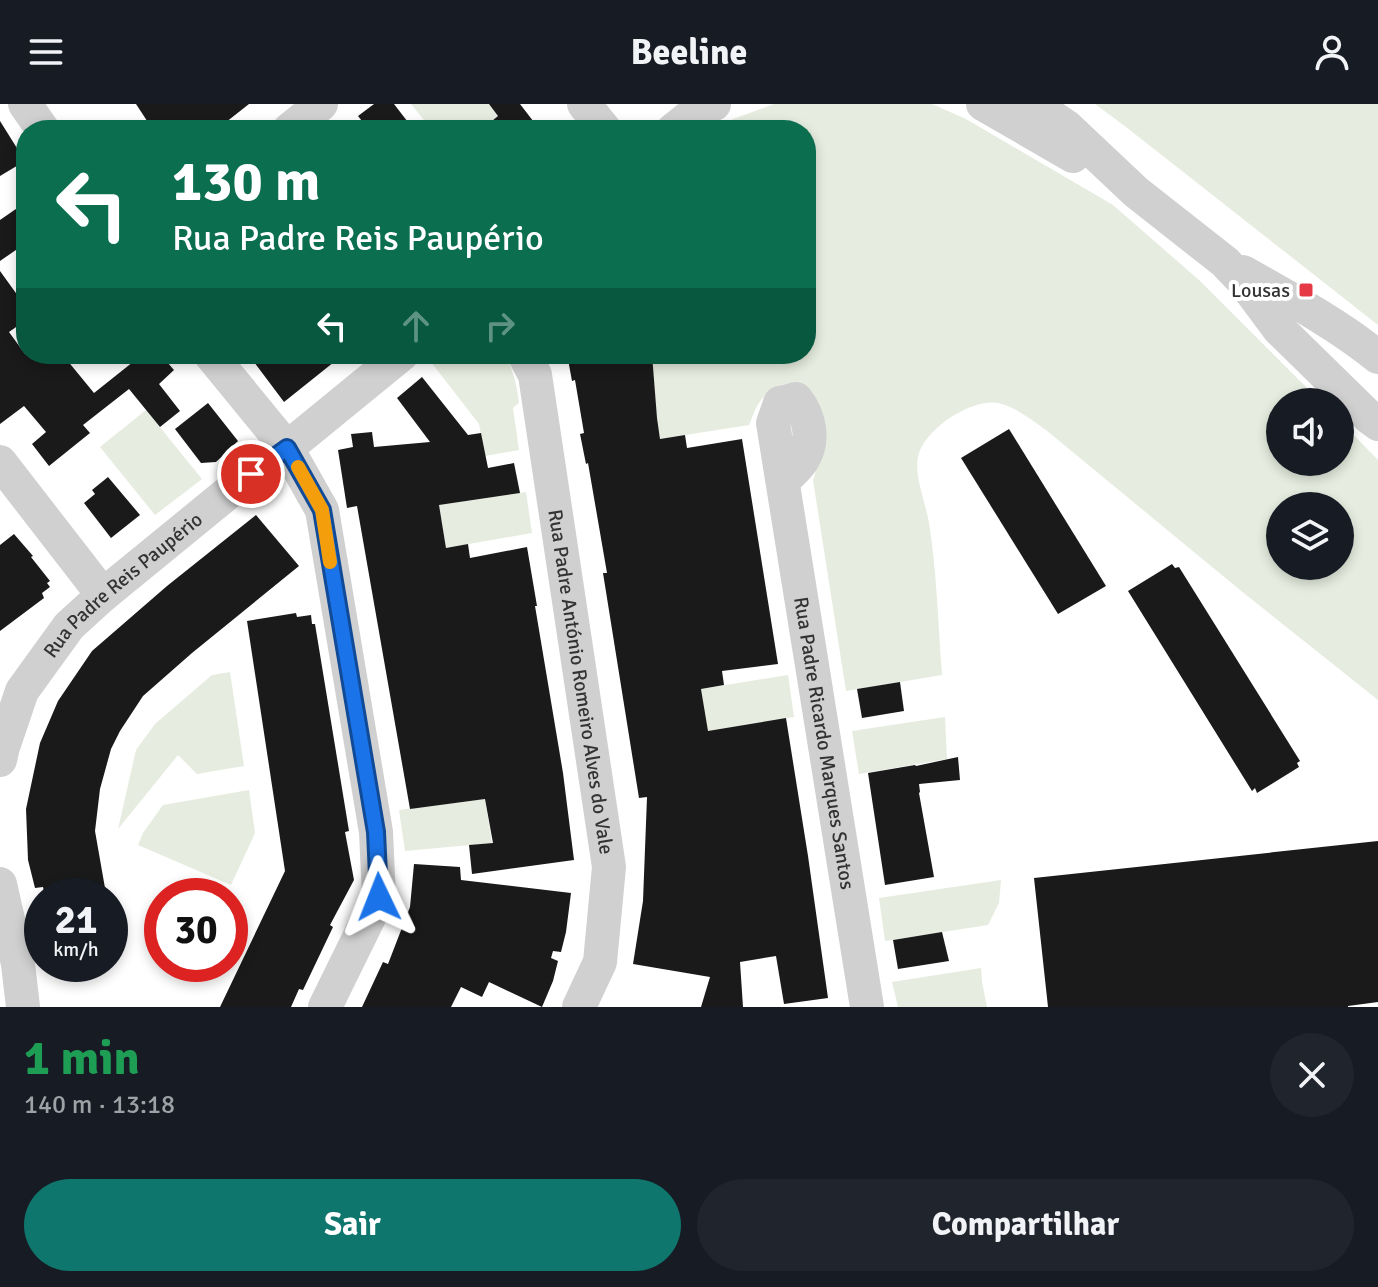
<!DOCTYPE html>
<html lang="pt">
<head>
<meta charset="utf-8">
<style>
  :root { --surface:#171b24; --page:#20242c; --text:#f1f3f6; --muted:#9ea1a6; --accent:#0f766e }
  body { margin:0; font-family:Signika,sans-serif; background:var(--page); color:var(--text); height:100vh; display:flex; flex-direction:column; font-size:30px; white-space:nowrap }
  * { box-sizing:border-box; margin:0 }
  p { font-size:26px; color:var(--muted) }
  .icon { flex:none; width:44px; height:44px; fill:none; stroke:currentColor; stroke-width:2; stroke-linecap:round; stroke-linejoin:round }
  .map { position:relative; height:903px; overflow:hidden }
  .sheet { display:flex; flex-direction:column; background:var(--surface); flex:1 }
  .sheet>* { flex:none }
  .guide { position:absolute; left:16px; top:16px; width:800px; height:244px; border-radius:32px; box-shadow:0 4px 12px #0003; background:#0b6e4f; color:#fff; overflow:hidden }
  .tools { position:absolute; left:1266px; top:284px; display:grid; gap:16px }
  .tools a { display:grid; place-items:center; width:88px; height:88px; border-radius:50%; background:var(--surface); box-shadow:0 4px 12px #0003; font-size:40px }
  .speed { position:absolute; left:24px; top:774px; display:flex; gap:16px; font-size:40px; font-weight:700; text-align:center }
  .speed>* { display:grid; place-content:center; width:104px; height:104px; border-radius:50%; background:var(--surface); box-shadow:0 4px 12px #0003; line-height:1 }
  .speed small { font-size:20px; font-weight:400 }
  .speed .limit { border:12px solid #d22; background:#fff; color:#111 }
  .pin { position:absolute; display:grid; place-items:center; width:68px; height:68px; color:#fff; margin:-34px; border:4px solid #fff; border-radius:50%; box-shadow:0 2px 8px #0007 }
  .me { position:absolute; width:88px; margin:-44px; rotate:358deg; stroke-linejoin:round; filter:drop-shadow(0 0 6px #0008) }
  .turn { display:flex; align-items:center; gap:28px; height:168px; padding:0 24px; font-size:36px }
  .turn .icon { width:104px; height:104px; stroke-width:2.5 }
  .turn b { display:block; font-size:56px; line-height:68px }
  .lanes { display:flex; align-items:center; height:76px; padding:0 24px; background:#0003; justify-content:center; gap:40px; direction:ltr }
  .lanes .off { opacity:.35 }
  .round { display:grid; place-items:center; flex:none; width:84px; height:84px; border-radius:42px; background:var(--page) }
  .headline { display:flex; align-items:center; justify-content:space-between; height:136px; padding:0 24px }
  h1 { font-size:48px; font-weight:700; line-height:60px; color:#1e9e55 }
  .primary-button { display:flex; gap:16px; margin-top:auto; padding:16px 24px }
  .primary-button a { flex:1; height:92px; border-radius:48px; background:var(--accent); color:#fff; font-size:32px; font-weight:700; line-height:92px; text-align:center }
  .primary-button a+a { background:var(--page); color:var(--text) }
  header { display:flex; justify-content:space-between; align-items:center; height:104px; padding:0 24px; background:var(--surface); font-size:36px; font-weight:700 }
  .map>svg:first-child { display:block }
  .green { fill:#e6ecdf; fill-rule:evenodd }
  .building { fill:#1a1a1a }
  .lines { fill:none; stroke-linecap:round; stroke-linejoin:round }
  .minor { stroke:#d0d0d0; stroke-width:34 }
  .route-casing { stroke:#114b97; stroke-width:20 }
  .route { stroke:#1a73e8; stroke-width:14 }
  .slow { stroke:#f59e0b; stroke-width:14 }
  .poi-dot { fill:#e63946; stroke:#fff; stroke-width:3 }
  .labels { text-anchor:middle; stroke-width:8; stroke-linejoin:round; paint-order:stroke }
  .poi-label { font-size:20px; fill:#333; stroke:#fff; text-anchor:end }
  .street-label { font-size:20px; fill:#333; stroke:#fff }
</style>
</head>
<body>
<header><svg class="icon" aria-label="menu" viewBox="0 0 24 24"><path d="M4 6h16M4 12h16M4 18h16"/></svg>Beeline<svg class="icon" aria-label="person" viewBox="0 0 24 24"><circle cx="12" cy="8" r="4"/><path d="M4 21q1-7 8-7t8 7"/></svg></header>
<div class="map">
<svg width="1378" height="903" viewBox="0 0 1378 903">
  <rect width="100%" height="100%" fill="#fff"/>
  <g class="green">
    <path d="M411,0H489L498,12L481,26H432Z"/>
    <path d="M774,0H932L966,15L1113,101L1199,176L1321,298H1280V358H1340V317L1378,356V596L1240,486L1046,326C1032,316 1016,303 998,299C971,294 923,326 918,353C914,372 926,400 929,419C937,469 938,520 942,571L846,587L813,376C819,359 825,338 824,320C823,309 819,299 812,291C794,269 768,281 756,304C753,309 752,315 749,321L660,335L657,317L652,250H806V26H719L733,15ZM1280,402H1340V462H1280Z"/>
    <path d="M1095,0H1378V221L1126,23Z"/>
    <path d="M441,250H505C513,266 517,281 519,299L513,304L519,346L485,352L479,320L431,258Z"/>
    <path d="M146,306L202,375L155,411L100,343Z"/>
    <path d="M526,388L532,429L446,444L439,401Z"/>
    <path d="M230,568L244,662L197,670L178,651L118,725L136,646L155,620L212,571Z"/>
    <path d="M788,571L794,613L708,628L701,585Z"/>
    <path d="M945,613L947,655L859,670L852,627Z"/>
    <path d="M249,686L255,729L231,781L138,741L143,729L163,701Z"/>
    <path d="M485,695L492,739L405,747L399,706Z"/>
    <path d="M1001,776L999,799L988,821L885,837L879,794Z"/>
    <path d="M981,864L982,878L987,903H898L892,878Z"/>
  </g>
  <g class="building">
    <path d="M136,0H249L216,26H153Z"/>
    <path d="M374,0H394L414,26H369L358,12Z"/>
    <path d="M489,0H520L540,26H481L498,12Z"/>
    <path d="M0,17L25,57L0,72Z"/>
    <path d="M26,98V139L0,157V116Z"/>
    <path d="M0,167L26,203V216L9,228L25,250H62L94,289L143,250H160L174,266L159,280L180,307L160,323L129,285L83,321L90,329L49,362L32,340L46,328L24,302L0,320Z"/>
    <path d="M248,250H344L284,298Z"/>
    <path d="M567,250H652L657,314L660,335L685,331L687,344L742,335L778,560L722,567L724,581L701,585L708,627L786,614L808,752L828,894L784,900L776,852L740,858L743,903H701L710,873L633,860L643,797L647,693L639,694L603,469H607L588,359L586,360L580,330L584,329L575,276L572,277Z"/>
    <path d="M422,273L468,331L481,329L488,364L514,359L520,389L439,401L446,444L468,440L470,454L527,443L537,502H535L563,669L574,756L472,770L469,741L493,739L485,695L410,705L357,402L347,404L338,346L353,343L351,330L372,328L374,343L430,338L397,294Z"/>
    <path d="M208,299L238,337L216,358L201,359L175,325Z"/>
    <path d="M1009,325L1106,482L1058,510L961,354Z"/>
    <path d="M108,373L140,411L111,434L84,399L95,390L92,386Z"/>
    <path d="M256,411L299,462L192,549L143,592L120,627L111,645L100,685L95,727L105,784L73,792H45L43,783L35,784L28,756L26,705L40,639L58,597L92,547L167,482Z"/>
    <path d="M14,430L33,452L31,453L50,477L47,479L50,483L42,489L44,494L0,527V441Z"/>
    <path d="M1172,460L1175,464L1179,463L1300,657L1297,659L1299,663L1257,689L1255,684L1252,687L1128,487Z"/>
    <path d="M296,509L297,513L311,511L312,520H315L349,727L345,728L354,776L330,821L333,823L303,886L299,885L291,903H220L285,767L247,517Z"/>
    <path d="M900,578L904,607L862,614L857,585Z"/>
    <path d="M958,653L960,676L919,680L920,688L919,689L934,773L885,781L868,669L915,661L916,662Z"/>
    <path d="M1378,737V898L1348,902V903H1048L1034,774Z"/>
    <path d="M414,760L460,763L461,776L571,789L566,828L561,848L553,847L551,854L558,857L553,877L542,903L489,878L482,893L461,883L451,903H362L383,858L388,860L410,803Z"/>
    <path d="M942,828L949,857L898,865L893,836Z"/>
  </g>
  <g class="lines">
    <g class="minor">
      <path d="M25,0L43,26"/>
      <path d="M584,0L605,26"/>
      <path d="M983,0L1073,52"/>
      <path d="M1033,0L1067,23L1136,88L1225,158L1244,178L1279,225L1370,314L1378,320"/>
      <path d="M289,26L321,0"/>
      <path d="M673,26L692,11L714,0"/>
      <path d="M1243,168C1289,194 1337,220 1378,253"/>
      <path d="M210,250L287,344L322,406L376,728L379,793L325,903"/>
      <path id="s1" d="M524,250L535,271L609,763L600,858L579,903"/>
      <path d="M0,358L103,491"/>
      <path id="s2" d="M783,377C789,371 797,364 802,357C815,337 810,313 796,295L780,299L773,319L867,903"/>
      <path id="s3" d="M0,656L3,643L22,587L69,522L103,491L251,370L287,344L402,250"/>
      <path d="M0,780L18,860L23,903"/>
    </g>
  </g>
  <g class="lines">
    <defs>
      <path id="route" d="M251,370L287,344L322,406L376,728L379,793"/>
    </defs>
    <use href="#route" class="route-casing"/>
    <use href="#route" class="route"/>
    <path class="slow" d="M298,363L322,406L330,458"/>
  </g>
  <rect class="poi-dot" x="1298" y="178" width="16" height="16" rx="4"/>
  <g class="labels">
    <g class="poi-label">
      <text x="1290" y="193">Lousas</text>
    </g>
    <g class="street-label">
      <text dy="7" stroke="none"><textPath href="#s3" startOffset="220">Rua Padre Reis Paupério</textPath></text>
      <text dy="7" stroke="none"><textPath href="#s1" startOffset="334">Rua Padre António Romeiro Alves do Vale</textPath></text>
      <text dy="7" stroke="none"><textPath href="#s2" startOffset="456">Rua Padre Ricardo Marques Santos</textPath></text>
    </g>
  </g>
</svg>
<div class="tools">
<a><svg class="icon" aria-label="sound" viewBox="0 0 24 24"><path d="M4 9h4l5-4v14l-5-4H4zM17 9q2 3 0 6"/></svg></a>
<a><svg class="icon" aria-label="layers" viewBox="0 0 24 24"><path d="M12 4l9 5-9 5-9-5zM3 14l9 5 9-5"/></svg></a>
</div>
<div class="speed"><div>21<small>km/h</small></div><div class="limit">30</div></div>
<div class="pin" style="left:251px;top:370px;background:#d93025"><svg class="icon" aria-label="arrive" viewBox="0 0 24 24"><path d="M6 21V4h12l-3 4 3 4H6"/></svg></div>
<svg class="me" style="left:379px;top:793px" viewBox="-20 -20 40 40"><path d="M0-17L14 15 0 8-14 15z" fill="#1a73e8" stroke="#fff" stroke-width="4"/></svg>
<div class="guide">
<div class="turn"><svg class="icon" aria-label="left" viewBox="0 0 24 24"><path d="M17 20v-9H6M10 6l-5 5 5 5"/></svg><div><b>130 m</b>Rua Padre Reis Paupério</div></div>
<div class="lanes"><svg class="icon" aria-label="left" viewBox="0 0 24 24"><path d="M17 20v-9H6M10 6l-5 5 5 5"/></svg><svg class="icon off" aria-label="ahead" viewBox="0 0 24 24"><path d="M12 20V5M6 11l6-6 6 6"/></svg><svg class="icon off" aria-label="right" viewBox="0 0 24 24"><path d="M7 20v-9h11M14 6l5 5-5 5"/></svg></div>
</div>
</div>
<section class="sheet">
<div class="headline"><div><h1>1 min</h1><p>140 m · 13:18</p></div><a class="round"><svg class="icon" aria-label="close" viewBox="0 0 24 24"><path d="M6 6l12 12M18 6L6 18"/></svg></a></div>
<div class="primary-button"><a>Sair</a><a>Compartilhar</a></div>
</section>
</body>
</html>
